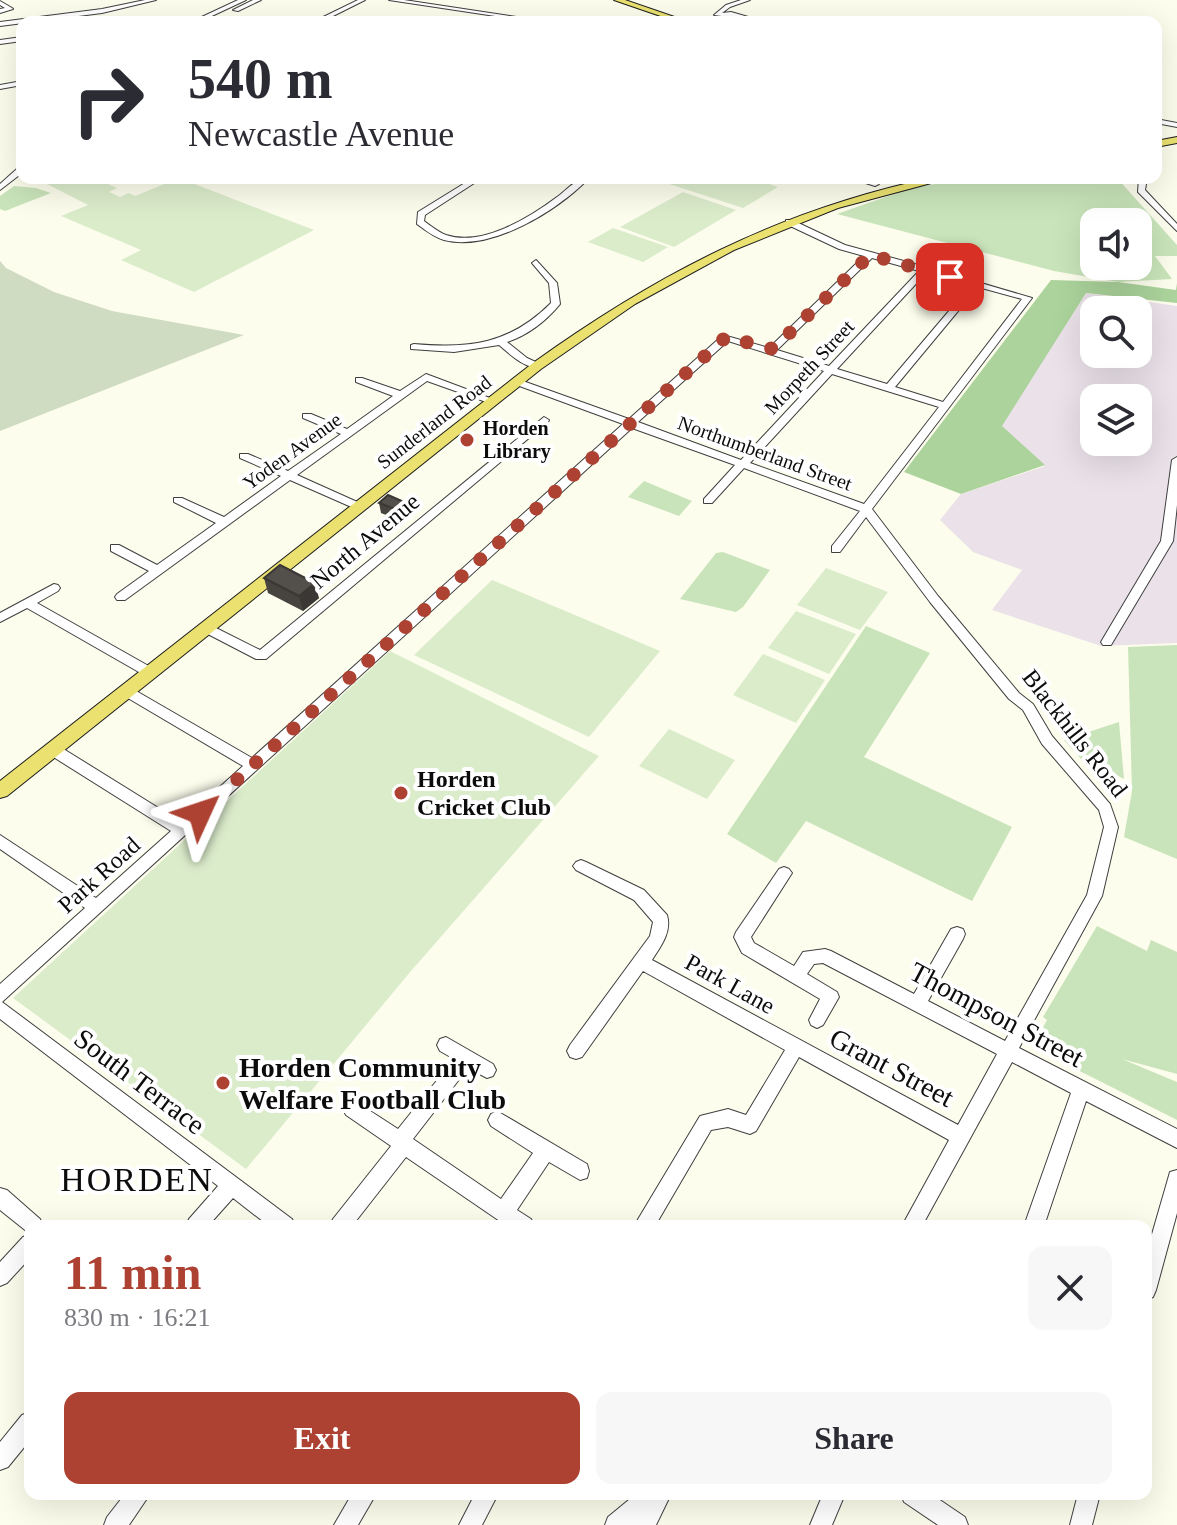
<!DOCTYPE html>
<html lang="en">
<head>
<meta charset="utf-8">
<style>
  :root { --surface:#fff; --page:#f7f7f7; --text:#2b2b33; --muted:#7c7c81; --accent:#ad4233 }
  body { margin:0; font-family:"Times New Roman",serif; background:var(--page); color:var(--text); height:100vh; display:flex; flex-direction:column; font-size:30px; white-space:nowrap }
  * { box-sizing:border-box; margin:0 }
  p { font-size:26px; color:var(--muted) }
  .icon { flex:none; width:44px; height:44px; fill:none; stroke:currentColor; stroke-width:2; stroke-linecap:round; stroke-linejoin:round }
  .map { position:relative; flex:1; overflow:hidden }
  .sheet { position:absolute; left:24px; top:1220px; width:1128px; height:280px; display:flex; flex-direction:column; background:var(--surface); border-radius:16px; box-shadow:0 8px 32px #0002 }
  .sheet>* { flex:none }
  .hud { position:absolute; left:16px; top:16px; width:1146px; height:168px; border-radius:16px; box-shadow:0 8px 32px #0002; background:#fff; color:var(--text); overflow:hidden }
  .buttons { position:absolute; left:1080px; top:208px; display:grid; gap:16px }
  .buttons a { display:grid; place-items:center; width:72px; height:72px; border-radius:16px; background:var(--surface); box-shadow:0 8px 32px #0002; font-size:40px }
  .pin { position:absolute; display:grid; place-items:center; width:68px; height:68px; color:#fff; margin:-34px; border-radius:16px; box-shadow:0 4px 12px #0006 }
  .me { position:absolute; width:88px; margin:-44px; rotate:48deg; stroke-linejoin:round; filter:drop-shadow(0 0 6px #0008) }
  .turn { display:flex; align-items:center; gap:28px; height:168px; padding:0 40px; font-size:36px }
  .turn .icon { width:104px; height:104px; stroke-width:2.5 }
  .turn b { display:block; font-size:56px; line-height:68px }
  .round { display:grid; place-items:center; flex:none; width:84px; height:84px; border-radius:16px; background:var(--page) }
  .summary { display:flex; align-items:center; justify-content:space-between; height:136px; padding:0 40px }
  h1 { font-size:48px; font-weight:600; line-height:60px; color:var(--accent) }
  .action { display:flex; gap:16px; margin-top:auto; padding:16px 40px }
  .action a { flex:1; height:92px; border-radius:16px; background:var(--accent); color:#fff; font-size:32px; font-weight:600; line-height:92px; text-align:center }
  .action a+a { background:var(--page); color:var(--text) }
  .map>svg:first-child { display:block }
  .industrial { fill:#eae1e9; fill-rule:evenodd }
  .green { fill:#c9e4ba; fill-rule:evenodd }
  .forest { fill:#abd39b }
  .cemetery { fill:#cfdcc1 }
  .pitch { fill:#dbeccb }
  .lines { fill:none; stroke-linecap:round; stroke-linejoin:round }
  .minor-casing { stroke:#3f3f3f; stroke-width:2 }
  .major-casing { stroke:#1d1d1d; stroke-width:2 }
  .minor { fill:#fff; fill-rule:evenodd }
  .major { fill:#eae170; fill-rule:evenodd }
  .wall { fill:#474440 }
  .shaded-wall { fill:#3a3734 }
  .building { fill:#534f4a; stroke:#3a3734; stroke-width:2 }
  .route { stroke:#ad4233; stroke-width:14; stroke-dasharray:0 25.2 }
  .poi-dot { fill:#ad4233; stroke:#fff; stroke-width:3 }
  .labels { text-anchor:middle; stroke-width:8; stroke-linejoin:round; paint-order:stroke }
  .far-street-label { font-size:20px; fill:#0c0c0c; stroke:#fff }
  .far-poi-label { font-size:20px; font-weight:bold; fill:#0c0c0c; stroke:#fff; text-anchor:start }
  .street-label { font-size:24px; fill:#0c0c0c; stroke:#fff }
  .poi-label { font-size:24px; font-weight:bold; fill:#0c0c0c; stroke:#fff; text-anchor:start }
  .near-street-label { font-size:28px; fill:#0c0c0c; stroke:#fff }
  .near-poi-label { font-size:28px; font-weight:bold; fill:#0c0c0c; stroke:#fff; text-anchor:start }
  .near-quarter-label { font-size:34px; letter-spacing:2px; fill:#0c0c0c; stroke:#fff }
</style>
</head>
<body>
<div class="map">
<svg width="1177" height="1525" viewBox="0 0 1177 1525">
  <rect width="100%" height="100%" fill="#fdfded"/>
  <path class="industrial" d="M1086,293L1177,306V643L1101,646L992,610L1022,570L973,552L940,520L961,494L1045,466L1001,426ZM1094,310H1138V354H1094ZM1094,398H1138V442H1094Z"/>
  <g class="green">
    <path d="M972,178H1117L1177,245V256H1155L1172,279L1118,282L1054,271L837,214L911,188ZM1094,222H1138V266H1094Z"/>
    <path d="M14,186L36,188L51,193L5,211L0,209V196Z"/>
    <path d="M644,481L692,501L679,516L628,497Z"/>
    <path d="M723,552L770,570L743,607L736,612L680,599L716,553Z"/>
    <path d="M866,626L930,653L864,757L1012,827L972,901L806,821L776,863L727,834Z"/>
    <path d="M1177,645V859L1124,837L1132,791L1128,647Z"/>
    <path d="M1119,722L1124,779L1103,768L1098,778L1064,740Z"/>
    <path d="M1097,926L1147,951L1151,940L1177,952V1074L1122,1059L1177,1082V1120L1032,1047L1047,1020L1043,1017Z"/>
  </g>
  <path class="forest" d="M1051,280L1118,282L1176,290L1177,283V303L1086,293L1002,426L1045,465L961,494L904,472Z"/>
  <path class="cemetery" d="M0,261L6,268L54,292L112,311L244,335L0,431Z"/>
  <g class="pitch">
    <path d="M62,178H94L117,188L109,192L120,197L129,193L135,196L179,178L314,230L194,292L121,260L141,250L61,216L88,205L47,184Z"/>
    <path d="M666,178H750L778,187L743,208L660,181Z"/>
    <path d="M683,192L736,210L674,247L620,227Z"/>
    <path d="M613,228L668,247L643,262L588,242Z"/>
    <path d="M826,568L888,592L860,630L797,605Z"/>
    <path d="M492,580L660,651L589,737L414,655Z"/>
    <path d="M796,611L856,634L829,674L768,648Z"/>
    <path d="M390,651L599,756L411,971L246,1169L13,998Z"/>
    <path d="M763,654L825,680L796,723L733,695Z"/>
    <path d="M669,729L735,760L707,799L639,766Z"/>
  </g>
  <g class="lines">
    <defs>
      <g id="minor">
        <path d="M145,0H156L102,13L0,26V22L102,9Z"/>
        <path d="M238,0H246L199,22H191Z"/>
        <path d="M253,0H261L238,11L233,10Z"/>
        <path d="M358,0H365L321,22H313Z"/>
        <path d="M389,0H404L550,22H535Z"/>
        <path d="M741,0H750L730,7L722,13L731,12L766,22L714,15L726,5Z"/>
        <path d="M0,1L12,8L13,9L0,13V9L5,8L0,5Z"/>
        <path d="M22,37V41L0,44V40Z"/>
        <path d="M22,81V85L0,89V85Z"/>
        <path d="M1156,119L1177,123V127L1156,123Z"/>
        <path d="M19,167H22V173L0,190V184Z"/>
        <path d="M473,178H482L425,215L424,221C431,226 438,232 446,235C482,247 529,218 557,197C567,190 576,178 589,178C557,211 491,252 444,240C434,237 425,230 417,224L418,212Z"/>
        <path d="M850,178H862L879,184L875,186Z"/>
        <path d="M1139,178H1147L1145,190L1177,224V231L1138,192Z"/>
        <path d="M786,220H792L845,245L922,266L933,255H939L940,257L930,268L1032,298L872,509L938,596L1019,693L1033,704L1052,736L1110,804L1118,827L1102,896L1019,1048L1177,1129V1148L1086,1101L1044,1226H1024L1071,1093L1012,1062L922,1226H902L949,1140L799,1057L756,1131L750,1134L728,1127L711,1130L655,1226H634L700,1116L728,1109L746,1115L785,1050L643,971L582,1057L576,1059L570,1057L567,1051L570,1045L650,936L653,922L634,900L576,870L573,866L576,862L581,860L586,862L644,890L667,915C672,932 661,946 652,960L958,1125L997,1054L823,963L814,964L807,974L837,992L839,997L823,1025L817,1028L811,1025L809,1020L820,999L742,953L734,937L736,932L779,869L784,867L789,869L792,873L751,937L754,943L794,966L803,952L825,949L831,951L914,994L951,929L957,927L963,929L965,934L963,939L928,1001L1005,1041L1087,895L1104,827L1099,810L1042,744L1023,710L1009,699L930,602L866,517L840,552H832V546L860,511L744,468L712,503H704V499L735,465L632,428L2,1002L292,1219L295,1226H269L233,1198L208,1226H186L189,1219L218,1186L0,1019V984L85,908L0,849V835L96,898L171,831L47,753L45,749L47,745H57L181,822L243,766L121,694L119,691L121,688H131L252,758L623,424L514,384V380H520L629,419L723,335L769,348L864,256L839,249L786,224ZM872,258L919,271L829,366L777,350ZM926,273L971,285L887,384L837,369ZM978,287L1022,299L943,402L895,387ZM728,341L824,371L741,460L638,422ZM832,374L939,407L864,504L750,463Z"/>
        <path d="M536,260L557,283L560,304C546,321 528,335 507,342L527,358L540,364V368C524,368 511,355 499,345L454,352L411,349V345L414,344C470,349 510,344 551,303L549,283L532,263Z"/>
        <path d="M426,374L498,401L489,403L427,381L297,475L364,505V509H356L290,480L125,600H117L115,597L117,594L149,571L111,551V545H119L157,565L216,523L174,502V498H182L224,517L281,476L240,458V454H248L288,471L341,434L303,418V414H311L347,429L393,396L356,382V378H362L400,391Z"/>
        <path d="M544,417L549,420L548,422L266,659H256L202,631L200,628L202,625H210L260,650Z"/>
        <path d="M1177,457V505L1173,541L1111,645H1103L1101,642L1161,541L1172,460Z"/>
        <path d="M54,584L58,585L60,588L58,591L37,603L154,669L156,672L154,675H144L27,608L0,622V613Z"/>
        <path d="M446,1037L493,1064L496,1070L493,1076L487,1078L468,1068L413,1139L501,1199L533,1153L491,1126L488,1120L491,1114L497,1111L587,1164L589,1171L587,1178L580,1180L549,1162L517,1210L531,1219L534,1226H507L406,1157L352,1226H330L333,1219L391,1146L346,1115L343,1109L346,1103L352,1100L358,1103L398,1129L454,1059L440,1051L437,1045L440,1039Z"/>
        <path d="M1177,1170V1213L1156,1290L1153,1297L1146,1300V1255L1168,1179L1170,1172Z"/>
        <path d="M0,1188L7,1190L40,1219L43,1226H30V1234L0,1210Z"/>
        <path d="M30,1234V1258L7,1283L0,1286V1262L23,1237Z"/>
        <path d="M30,1412V1440L8,1467L0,1470V1442L22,1415Z"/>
        <path d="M125,1494H150L129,1525H104L107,1517Z"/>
        <path d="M352,1494H376L358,1525H334Z"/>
        <path d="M475,1494H498L482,1525H459Z"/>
        <path d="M636,1494H671L656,1525H605L608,1517Z"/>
        <path d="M823,1494H845L832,1525H810Z"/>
        <path d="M901,1494H931L965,1517L968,1525H938L904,1502Z"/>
        <path d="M1078,1494H1100L1092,1525H1070Z"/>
      </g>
      <g id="major">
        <path d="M614,0H625L689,22H678Z"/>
        <path d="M1177,137V143L1156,147V141Z"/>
        <path d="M931,178H950L838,208L734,250L635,304L541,369L7,796L0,798V781L533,363C657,274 780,210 931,178Z"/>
      </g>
    </defs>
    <use href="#minor" class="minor-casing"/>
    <use href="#major" class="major-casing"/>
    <use href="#minor" class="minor"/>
    <use href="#major" class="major"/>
  </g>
  <g class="wall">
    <path d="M404,502L406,512L396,519L381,513L379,503Z"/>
    <path d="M264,578L319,598L303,611L268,593Z"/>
  </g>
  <g class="shaded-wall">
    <path d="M404,502L406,512L396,519L395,509Z"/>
    <path d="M315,583L319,598L303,611L299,596Z"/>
  </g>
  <g class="building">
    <path d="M388,495L404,502L395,509L379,503Z"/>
    <path d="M280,565L315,583L299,596L264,578Z"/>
  </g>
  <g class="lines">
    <path class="route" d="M200,813L726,337L773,349L870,255L950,277"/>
  </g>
  <g class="poi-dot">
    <circle cx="467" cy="440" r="8"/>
    <circle cx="401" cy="793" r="8"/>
    <circle cx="223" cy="1083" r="8"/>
  </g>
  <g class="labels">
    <g class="far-street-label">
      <text transform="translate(809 367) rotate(-47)" y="7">Morpeth Street</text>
      <text transform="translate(434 422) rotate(-38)" y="7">Sunderland Road</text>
      <text transform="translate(292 451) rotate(-36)" y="7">Yoden Avenue</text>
      <text transform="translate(765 453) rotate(20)" y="7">Northumberland Street</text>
    </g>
    <g class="far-poi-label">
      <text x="483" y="435">Horden<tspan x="483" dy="23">Library</tspan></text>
    </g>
    <g class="street-label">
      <text transform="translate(365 541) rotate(-40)" y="8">North Avenue</text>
      <text transform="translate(1075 733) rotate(52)" y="8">Blackhills Road</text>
      <text transform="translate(99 875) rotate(-42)" y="8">Park Road</text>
      <text transform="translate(730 984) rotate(29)" y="8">Park Lane</text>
    </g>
    <g class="poi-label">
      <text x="417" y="787">Horden<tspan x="417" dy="28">Cricket Club</tspan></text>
    </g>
    <g class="near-street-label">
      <text transform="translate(997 1014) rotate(28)" y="10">Thompson Street</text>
      <text transform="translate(892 1067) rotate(28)" y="10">Grant Street</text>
      <text transform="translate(140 1081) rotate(37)" y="10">South Terrace</text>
    </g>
    <g class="near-poi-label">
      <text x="239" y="1077">Horden Community<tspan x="239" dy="32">Welfare Football Club</tspan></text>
    </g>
    <g class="near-quarter-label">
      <text x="137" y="1191">HORDEN</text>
    </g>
  </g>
</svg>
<div class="buttons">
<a><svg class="icon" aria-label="sound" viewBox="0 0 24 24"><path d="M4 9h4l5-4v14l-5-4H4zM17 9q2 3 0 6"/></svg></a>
<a><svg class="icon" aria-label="search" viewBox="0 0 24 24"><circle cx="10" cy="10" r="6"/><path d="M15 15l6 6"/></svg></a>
<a><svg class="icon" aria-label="layers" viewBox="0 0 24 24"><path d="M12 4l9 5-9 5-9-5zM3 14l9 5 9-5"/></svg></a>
</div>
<div class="pin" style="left:950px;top:277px;background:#d93025"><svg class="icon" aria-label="arrive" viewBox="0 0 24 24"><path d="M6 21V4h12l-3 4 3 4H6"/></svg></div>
<svg class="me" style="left:200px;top:813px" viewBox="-20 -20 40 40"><path d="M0-17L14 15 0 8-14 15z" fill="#ad4233" stroke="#fff" stroke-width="4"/></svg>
<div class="hud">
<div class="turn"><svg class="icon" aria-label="right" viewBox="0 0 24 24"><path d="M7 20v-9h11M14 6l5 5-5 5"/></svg><div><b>540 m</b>Newcastle Avenue</div></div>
</div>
<section class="sheet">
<div class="summary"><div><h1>11 min</h1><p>830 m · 16:21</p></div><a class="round"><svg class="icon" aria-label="close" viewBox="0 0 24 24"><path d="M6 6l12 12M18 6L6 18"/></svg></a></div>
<div class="action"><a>Exit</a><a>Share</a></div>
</section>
</div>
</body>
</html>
